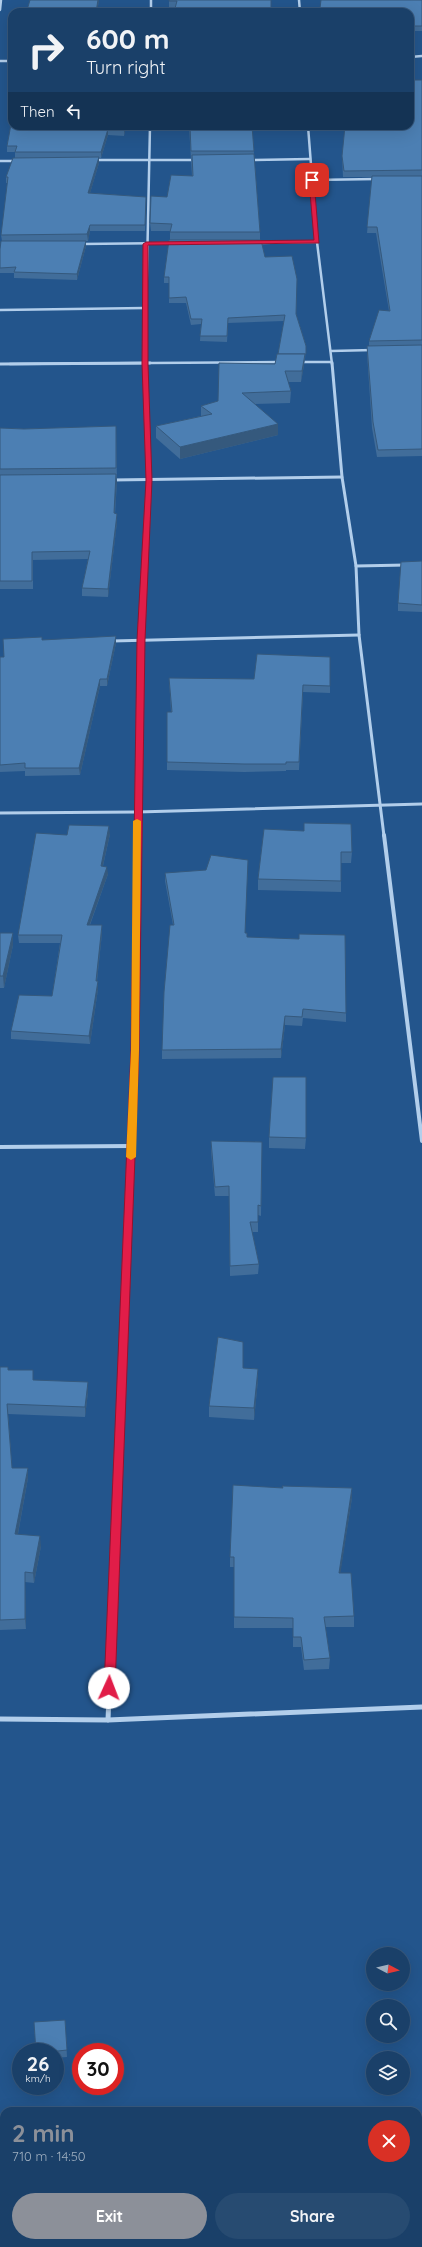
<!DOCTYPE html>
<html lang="en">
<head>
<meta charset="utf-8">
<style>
  :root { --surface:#1a4069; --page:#274b71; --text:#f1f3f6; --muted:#9fafc0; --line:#38597d; --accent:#8c9099 }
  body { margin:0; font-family:Quicksand,sans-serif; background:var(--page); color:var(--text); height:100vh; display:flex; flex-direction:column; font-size:15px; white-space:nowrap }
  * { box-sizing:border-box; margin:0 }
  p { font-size:13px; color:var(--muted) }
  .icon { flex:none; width:22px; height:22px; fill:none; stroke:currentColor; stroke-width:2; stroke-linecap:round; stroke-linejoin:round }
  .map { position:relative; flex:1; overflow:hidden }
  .panel { position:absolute; left:0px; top:2107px; width:422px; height:140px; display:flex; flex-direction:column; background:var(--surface); border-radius:12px 12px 0 0; box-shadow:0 4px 16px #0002,0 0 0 1px var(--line) }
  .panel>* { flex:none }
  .banner { position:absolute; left:8px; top:8px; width:406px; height:122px; border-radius:12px; box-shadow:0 4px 16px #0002,0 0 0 1px var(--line); background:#1a4069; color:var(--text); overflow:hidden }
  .needle { width:26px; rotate:97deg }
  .fabs { position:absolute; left:366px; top:1947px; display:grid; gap:8px }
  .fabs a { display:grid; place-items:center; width:44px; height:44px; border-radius:50%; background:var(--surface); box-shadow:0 4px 16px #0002,0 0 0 1px var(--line); font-size:20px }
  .speed { position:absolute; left:12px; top:2043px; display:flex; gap:8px; font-size:20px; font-weight:700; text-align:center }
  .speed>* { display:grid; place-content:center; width:52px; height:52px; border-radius:50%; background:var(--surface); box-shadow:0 4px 16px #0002,0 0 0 1px var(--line); line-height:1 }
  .speed small { font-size:10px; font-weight:400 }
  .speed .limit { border:6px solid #d22; background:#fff; color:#111 }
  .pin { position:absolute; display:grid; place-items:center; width:34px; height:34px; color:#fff; margin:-17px; border-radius:8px; box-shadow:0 2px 6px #0006 }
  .me { position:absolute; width:44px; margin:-22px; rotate:2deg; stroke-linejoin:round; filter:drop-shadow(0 0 3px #0008) }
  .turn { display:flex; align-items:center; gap:14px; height:84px; padding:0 12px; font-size:18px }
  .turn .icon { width:52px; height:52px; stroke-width:2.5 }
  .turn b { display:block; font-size:28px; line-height:34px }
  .then { display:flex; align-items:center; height:38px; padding:0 12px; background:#0003; gap:8px; font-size:15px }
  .round { display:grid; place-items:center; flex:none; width:42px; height:42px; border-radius:21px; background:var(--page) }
  .overview { display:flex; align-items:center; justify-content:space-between; height:68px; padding:0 12px }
  h1 { font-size:24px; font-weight:800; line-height:30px; color:var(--accent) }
  .action { display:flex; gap:8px; margin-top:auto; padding:8px 12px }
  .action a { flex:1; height:46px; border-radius:24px; background:var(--accent); color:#fff; font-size:16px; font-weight:800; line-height:46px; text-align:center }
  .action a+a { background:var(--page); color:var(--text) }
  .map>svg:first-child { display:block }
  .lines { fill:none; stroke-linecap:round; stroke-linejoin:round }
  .minor-far3 { stroke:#b2ceeb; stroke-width:2.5 }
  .minor-far2 { stroke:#b2ceeb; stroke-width:3 }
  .minor-far1 { stroke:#b2ceeb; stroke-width:4 }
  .minor { stroke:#b2ceeb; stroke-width:5 }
  .wall { fill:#416d9a }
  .shaded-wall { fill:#35597d }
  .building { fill:#4c7fb3; stroke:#35597d }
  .route { fill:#e11d48; stroke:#92132f }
  .slow { fill:#f59e0b }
</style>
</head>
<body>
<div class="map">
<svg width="422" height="2247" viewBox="0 0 422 2247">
  <rect width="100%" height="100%" fill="#23558c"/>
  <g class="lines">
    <g class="minor-far3">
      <path d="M151,0V12"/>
      <path d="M299,0L300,12"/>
      <path d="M0,10L1,0"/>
      <path d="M410,57L422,56"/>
      <path d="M0,61H12"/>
      <path d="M308,126L317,242L332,364"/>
      <path d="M94,160H195"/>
      <path d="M250,160L310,159"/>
      <path d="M0,161H17"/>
      <path d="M312,180L376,179"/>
      <path d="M257,243L317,242"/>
      <path d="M81,244L173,243"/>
      <path d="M0,310L145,308"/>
      <path d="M331,351L373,350"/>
      <path d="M300,362H332"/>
      <path d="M10,364L280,362"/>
      <path d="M145,364L150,126"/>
    </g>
    <g class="minor-far2">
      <path d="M332,363L342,477L356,566L359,635L384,836"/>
      <path d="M0,364L150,363"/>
      <path d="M112,480L342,477"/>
      <path d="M356,566L406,565"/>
      <path d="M112,641L359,635"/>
      <path d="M0,813L137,812L422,804"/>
      <path d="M138,836L141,641L149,480L145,363"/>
    </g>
    <g class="minor-far1">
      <path d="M384,835L422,1141"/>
      <path d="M0,1147L131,1146"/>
      <path d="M119,1450L135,1050L138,835"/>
    </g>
    <g class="minor">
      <path d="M0,1719L108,1720L422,1707"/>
      <path d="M108,1720L119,1449"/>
    </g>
  </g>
  <g class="wall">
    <path d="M99,0L97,12H27V10Z"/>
    <path d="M169,0L271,12L169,7Z"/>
    <path d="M422,0V31H410V12H320V8Z"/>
    <path d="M422,80V456L377,457L372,428L367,353V346H369V341L389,311L376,233H367L372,177H343L342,156Z"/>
    <path d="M126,126L124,136L108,135L101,158H99V163L90,193L146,197L145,231H90L88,241H2L1,235L8,183H6V177L15,158V152H7V146Z"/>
    <path d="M189,126H280V127L252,128L260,232V240H170V231H151L150,223L167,197L192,176Z"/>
    <path d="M86,246L77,280L14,278V273H0V249Z"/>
    <path d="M265,257L296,314L306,346L305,359L304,365L301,382H288L291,391L290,403L255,404L278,435L180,459L156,438V426L201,416V406L218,401L275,364L278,354L284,321L228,323L227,342L200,341L201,324L191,325L186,303H169V283H164V277Z"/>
    <path d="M116,426L117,482L115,514H117V522L108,597L82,596V588L88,559L33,560V589H0V428L24,429Z"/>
    <path d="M422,561V612L398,611V603Z"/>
    <path d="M42,637V640L116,643L107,686H100L80,775L25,776V771L0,772V657H4Z"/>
    <path d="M169,678L330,686V693L303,692L299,770H286V771L244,772L167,770V712H171Z"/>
    <path d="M264,829L352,852L351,863H341V892L258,890V879Z"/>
    <path d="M110,834L103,866L108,874L90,925H102V933L97,981L98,989L90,1044L11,1039V1031L52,996L60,943H19L18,935L67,835Z"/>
    <path d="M165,873L245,933L247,937L346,1013V1022L303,1018L302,1026L285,1025L281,1058L162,1059V1050L173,925L165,881Z"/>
    <path d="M0,933L13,945L4,988H0Z"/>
    <path d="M269,1137L306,1138L305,1149L269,1148Z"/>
    <path d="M211,1141L262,1142L261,1216L258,1215V1232H252L259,1264L258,1274L230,1276L229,1196H215L211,1151Z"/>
    <path d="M0,1367L34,1380L88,1392L85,1417L8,1414L12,1468H28V1478L18,1534L41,1546L34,1583L25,1582L26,1629L0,1630Z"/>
    <path d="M243,1368L258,1369V1380L254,1420L209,1417V1406Z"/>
    <path d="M282,1488H352V1498L340,1573L354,1616V1627H325L330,1658L329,1669L304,1670L301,1647H293V1628H234V1567H230V1557Z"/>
    <path d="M65,2020L67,2057L55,2058V2052H36Z"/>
    <path d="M418,2204L422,2205V2236H418Z"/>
  </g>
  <g class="shaded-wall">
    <path d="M98,0H99L97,12H96Z"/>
    <path d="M125,126H126L124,136V130Z"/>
    <path d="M108,129V135L101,158V152Z"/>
    <path d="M99,157V163L88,200V193Z"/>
    <path d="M90,225V231L88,241L87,234Z"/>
    <path d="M86,241V246L77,280V274Z"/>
    <path d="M305,354L304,365L301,382L302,371Z"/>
    <path d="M278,424V435L180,459V447Z"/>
    <path d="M116,474L117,482L114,521V513Z"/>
    <path d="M117,514V522L108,597V589Z"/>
    <path d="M116,636V643L107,686V679Z"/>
    <path d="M100,679V686L80,775L79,768Z"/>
    <path d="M109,826L110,834L101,874V866Z"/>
    <path d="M107,867L108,874L87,932V925Z"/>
    <path d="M102,925V933L96,988V981Z"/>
    <path d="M13,933V945L4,988L3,976Z"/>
    <path d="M98,981V989L90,1044L89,1036Z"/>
    <path d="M285,1016V1025L281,1058V1049Z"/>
    <path d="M258,1369V1380L254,1420V1408Z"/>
    <path d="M88,1382V1392L85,1417V1407Z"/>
    <path d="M28,1468V1478L16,1544L15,1534Z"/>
    <path d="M352,1488V1498L339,1583V1573Z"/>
    <path d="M40,1536L41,1546L34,1583L33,1573Z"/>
    <path d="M25,1572V1582L26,1629L25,1619Z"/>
    <path d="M195,2243H220V2245L208,2247H192V2244Z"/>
  </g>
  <g class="building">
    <path d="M30,0H98L96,12H62V11L27,10Z"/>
    <path d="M169,0H271V12H174L177,1H169Z"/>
    <path d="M321,0H422V26H410V12H356L344,8H320Z"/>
    <path d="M410,80H422V170L344,171L342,156L345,126H410Z"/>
    <path d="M12,119V126H125L124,130L108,129L101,152H15L17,146H7Z"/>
    <path d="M190,126H252L254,151H191Z"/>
    <path d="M254,154L260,232H170L172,224L150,223L151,196L167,197L171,175L193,176L192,155Z"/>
    <path d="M99,157L88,193L146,197L145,225H90L87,234L1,235L8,177H6L13,158Z"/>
    <path d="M372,176H422V340L369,341L379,310L390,311L377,227H367Z"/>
    <path d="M169,240H261L265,257L292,256L297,279L296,314L306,346V354H278L285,315L228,318L227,336H200L202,319H191L186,297L169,298V277H164Z"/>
    <path d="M1,241H86L77,274L14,272L16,267L0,268V249Z"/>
    <path d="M422,345V449L378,450L373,422L367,346Z"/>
    <path d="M277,354H305L302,371H285L291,391L242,393L278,424L180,447L156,426L212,414L201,406L218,401L219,363L275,364Z"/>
    <path d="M116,426V468L0,469V428L24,429Z"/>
    <path d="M116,474L114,513L117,514L108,589L82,588L90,551L32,552V581H0V475Z"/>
    <path d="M422,561V605L398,603L401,562Z"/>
    <path d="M116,636L107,679H100L79,768H25V763L0,765V657H4L3,639L42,637V640Z"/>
    <path d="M257,654L330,657V686L303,685L299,762H286V764H244L167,762V712H172L169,678L254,679Z"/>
    <path d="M304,823L351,824L352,852H341V881L258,879L264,829L304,831Z"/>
    <path d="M69,825L109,826L101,866L107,867L87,925H102L96,981H98L89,1036L11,1031L19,995L52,996L62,935H18L36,833L67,835Z"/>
    <path d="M211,855L248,860L245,933H247V937L299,939V934L345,935L346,1013L303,1009L302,1017L285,1016L281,1049L162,1050L164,992L170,925H174L165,873L206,870Z"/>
    <path d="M0,933H13L3,976H0Z"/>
    <path d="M273,1077H306V1138L269,1137Z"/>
    <path d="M211,1141L262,1142L261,1206L258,1205V1222H250L259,1264L230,1266L229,1186L215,1187Z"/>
    <path d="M218,1337L243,1342V1368L258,1369L254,1408L209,1406Z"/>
    <path d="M0,1367H8V1370H33V1380L88,1382L85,1407L7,1404L12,1468H28L15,1534L40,1536L33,1573L25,1572V1619L0,1620Z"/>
    <path d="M233,1485L283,1488L282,1486L352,1488L339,1573H351L354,1616L324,1617L330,1658L304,1660L301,1637H293V1618L234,1617V1557H230Z"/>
    <path d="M65,2020L67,2050L49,2052H36L34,2022Z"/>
    <path d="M418,2204L422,2205V2229H418Z"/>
  </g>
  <path class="route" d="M312,179L314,180L319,243L148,245V364L152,480L145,640L139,1050L115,1688L109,1693L104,1688L131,1050L137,640L146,480L142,364L143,244L146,242L314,240L309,180Z"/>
  <path class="slow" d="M137,819L141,821L139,1050L136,1157L131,1160L126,1157L131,1050L133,821Z"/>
</svg>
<div class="fabs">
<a><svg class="needle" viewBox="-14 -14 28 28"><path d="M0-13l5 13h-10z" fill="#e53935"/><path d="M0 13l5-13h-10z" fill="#9fafc0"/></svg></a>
<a><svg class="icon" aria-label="search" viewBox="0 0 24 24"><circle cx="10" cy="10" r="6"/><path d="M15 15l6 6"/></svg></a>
<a><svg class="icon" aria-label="layers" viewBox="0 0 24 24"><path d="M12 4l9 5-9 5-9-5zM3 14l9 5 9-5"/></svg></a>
</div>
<div class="speed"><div>26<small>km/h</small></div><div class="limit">30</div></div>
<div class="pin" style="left:312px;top:180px;background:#d93025"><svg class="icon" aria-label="arrive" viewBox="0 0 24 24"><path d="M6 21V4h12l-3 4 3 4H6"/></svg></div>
<svg class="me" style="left:109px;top:1688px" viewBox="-20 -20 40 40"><circle r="19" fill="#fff"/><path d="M0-13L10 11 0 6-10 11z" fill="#e11d48"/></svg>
<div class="banner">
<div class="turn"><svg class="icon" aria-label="right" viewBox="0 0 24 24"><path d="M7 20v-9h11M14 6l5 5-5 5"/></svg><div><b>600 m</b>Turn right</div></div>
<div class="then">Then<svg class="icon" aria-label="left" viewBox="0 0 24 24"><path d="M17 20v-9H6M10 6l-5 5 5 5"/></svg></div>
</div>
<section class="panel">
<div class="overview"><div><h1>2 min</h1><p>710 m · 14:50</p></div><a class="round" style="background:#d93025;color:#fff"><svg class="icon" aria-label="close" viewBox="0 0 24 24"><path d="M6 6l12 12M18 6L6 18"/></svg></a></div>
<div class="action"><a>Exit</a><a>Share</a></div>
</section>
</div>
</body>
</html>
